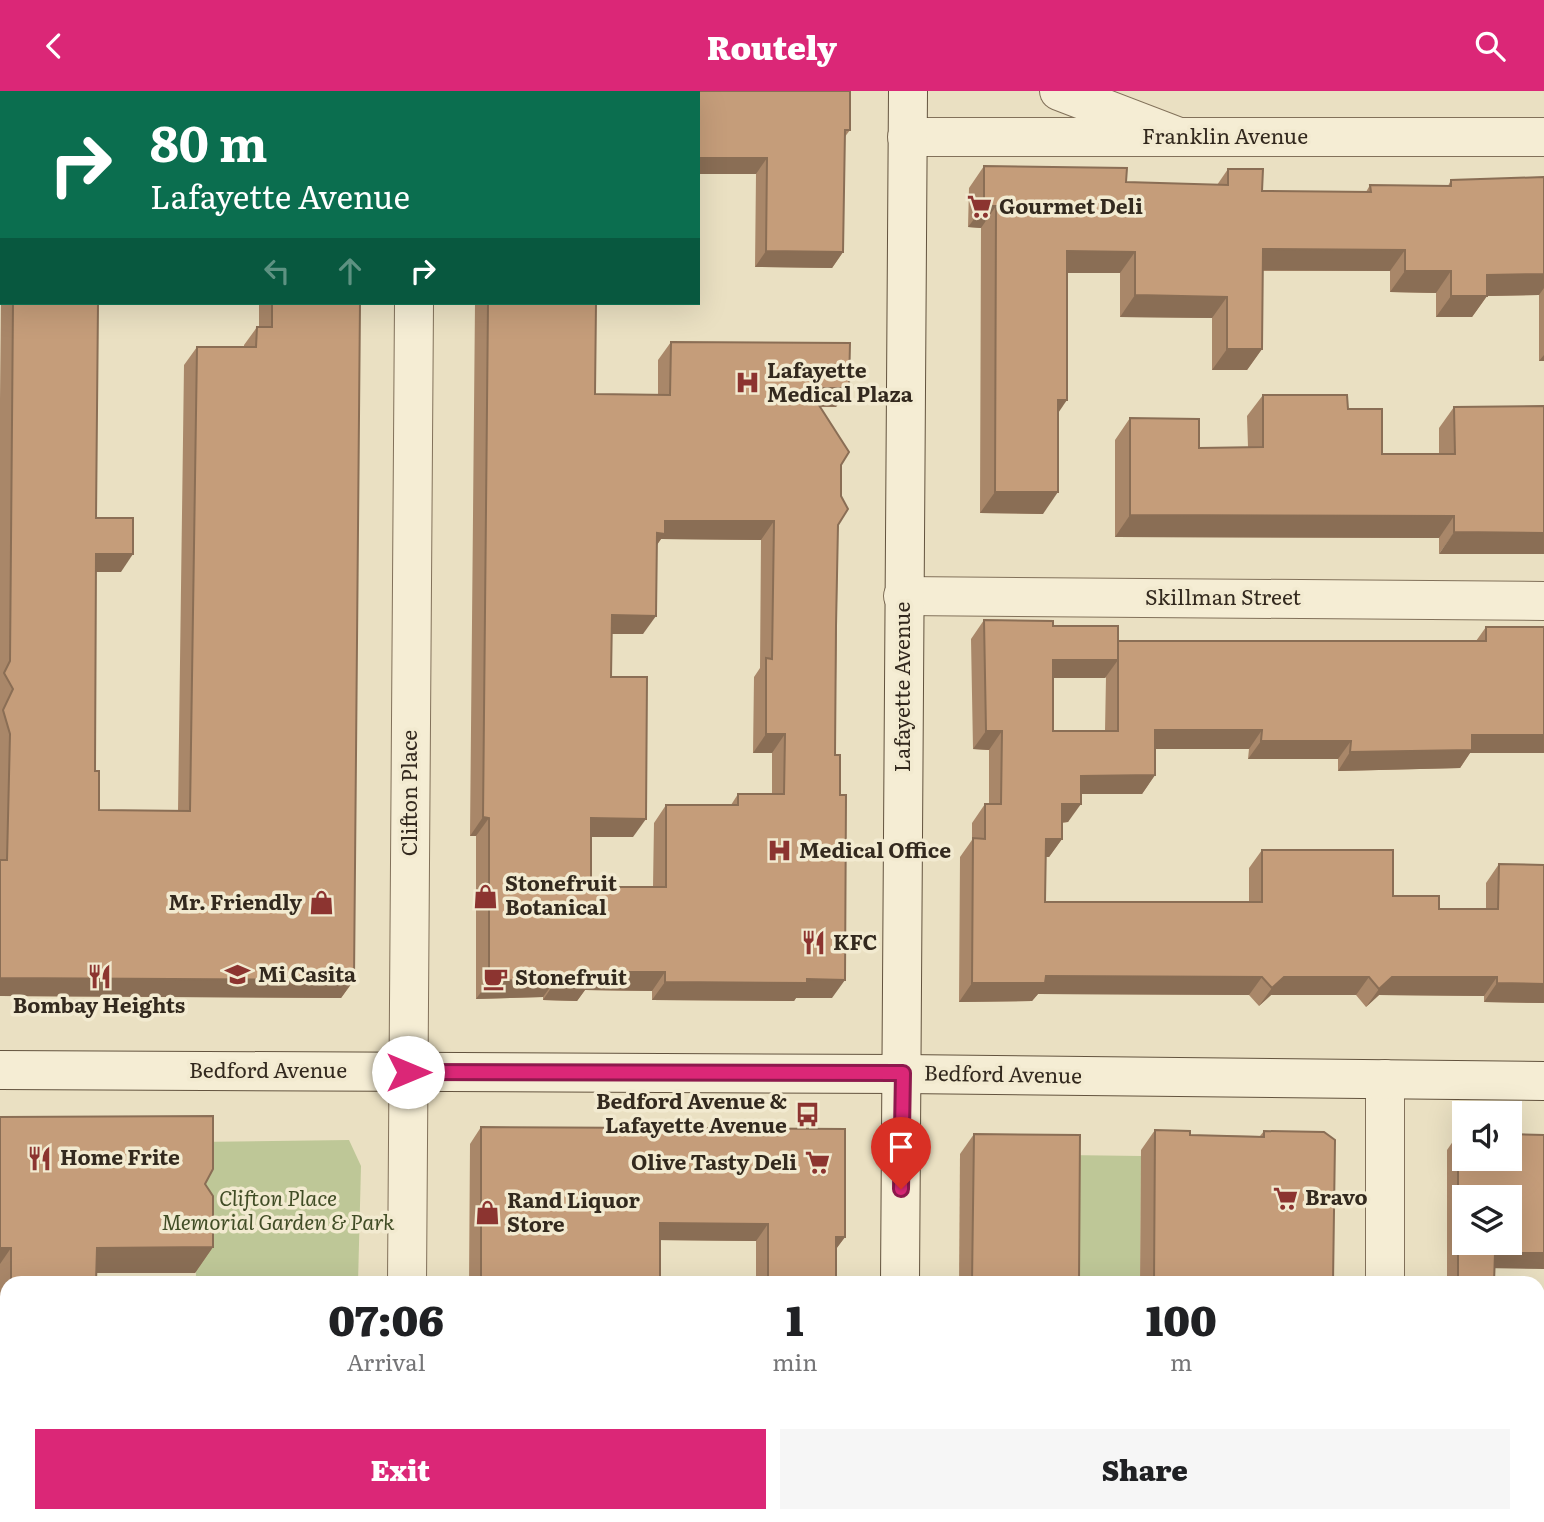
<!DOCTYPE html>
<html lang="en">
<head>
<meta charset="utf-8">
<style>
  :root { --surface:#fff; --page:#f6f6f6; --text:#202124; --muted:#757577; --accent:#db2777 }
  body { margin:0; font-family:Literata,serif; background:var(--page); color:var(--text); height:100vh; display:flex; flex-direction:column; font-size:26px; white-space:nowrap }
  * { box-sizing:border-box; margin:0 }
  p { font-size:23px; color:var(--muted) }
  .icon { flex:none; width:38px; height:38px; fill:none; stroke:currentColor; stroke-width:2; stroke-linecap:round; stroke-linejoin:round }
  .map { position:relative; flex:1; overflow:hidden }
  .side { position:absolute; left:0px; top:1185px; width:1545px; height:247px; display:flex; flex-direction:column; background:var(--surface); border-radius:21px 21px 0 0; box-shadow:0 7px 28px #0002 }
  .side>* { flex:none }
  .hud { position:absolute; left:0px; top:0px; width:700px; height:214px; box-shadow:0 7px 28px #0002; background:#0b6e4f; color:#fff; overflow:hidden }
  .fabs { position:absolute; left:1452px; top:1010px; display:grid; gap:14px }
  .fabs a { display:grid; place-items:center; width:70px; height:70px; border-radius:0px; background:var(--surface); box-shadow:0 7px 28px #0002; font-size:35px }
  .pin { position:absolute; display:grid; place-items:center; width:60px; height:60px; color:#fff; margin:-72px -30px; border-radius:50% 50% 50% 0; rotate:-45deg; box-shadow:0 0 7px #0007 }
  .pin .icon { rotate:45deg }
  .me { position:absolute; width:77px; margin:-38px; rotate:90deg; stroke-linejoin:round; filter:drop-shadow(0 0 5px #0008) }
  .turn { display:flex; align-items:center; gap:24px; height:147px; padding:0 35px; font-size:32px }
  .turn .icon { width:91px; height:91px; stroke-width:2.5 }
  .turn b { display:block; font-size:49px; line-height:60px }
  .lanes { display:flex; align-items:center; height:66px; padding:0 35px; background:#0003; justify-content:center; gap:35px; direction:ltr }
  .lanes .off { opacity:.35 }
  .eta { display:flex; justify-content:space-evenly; align-items:center; height:119px; text-align:center }
  .eta b { font-size:42px; font-weight:800; line-height:49px }
  .action { display:flex; gap:14px; margin-top:auto; padding:14px 35px }
  .action a { flex:1; height:80px; border-radius:0px; background:var(--accent); color:#fff; font-size:28px; font-weight:800; line-height:80px; text-align:center }
  .action a+a { background:var(--page); color:var(--text) }
  header { display:flex; justify-content:space-between; align-items:center; height:91px; padding:0 35px; background:var(--accent); color:#fff; font-size:32px; font-weight:800 }
  .map>svg:first-child { display:block }
  .green { fill:#bec797 }
  .lines { fill:none; stroke-linecap:round; stroke-linejoin:round }
  .minor-casing { stroke:#82715a; stroke-width:40 }
  .tertiary-casing { stroke:#82715a; stroke-width:40 }
  .secondary-casing { stroke:#63533e; stroke-width:40 }
  .minor { stroke:#f5edd4; stroke-width:38 }
  .tertiary { stroke:#f5edd4; stroke-width:38 }
  .secondary { stroke:#f5edd4; stroke-width:38 }
  .wall { fill:#a98769; fill-rule:evenodd }
  .shaded-wall { fill:#8a6e55 }
  .building { fill:#c59d7a; stroke:#8a6e55; stroke-width:2; fill-rule:evenodd }
  .route-casing { stroke:#8e194d; stroke-width:18 }
  .route { stroke:#db2777; stroke-width:12 }
  .labels { text-anchor:middle; stroke-width:7; stroke-linejoin:round; paint-order:stroke }
  .street-label { font-size:21px; fill:#33291e; stroke:#f2ead0 }
  .poi-label { font-size:21px; font-weight:bold; fill:#33291e; stroke:#f2ead0; text-anchor:start }
  .park-label { font-size:21px; font-style:italic; fill:#414d26; stroke:#f2ead0 }
</style>
</head>
<body>
<header><svg class="icon" aria-label="back" viewBox="0 0 24 24"><path d="M15 5l-7 7 7 7"/></svg>Routely<svg class="icon" aria-label="search" viewBox="0 0 24 24"><circle cx="10" cy="10" r="6"/><path d="M15 15l6 6"/></svg></header>
<div class="map">
<svg width="1544" height="1431" viewBox="0 0 1544 1431">
  <rect width="100%" height="100%" fill="#eae0c2"/>
  <g class="green">
    <path d="M349,1049L361,1075L358,1192H196L195,1051Z"/>
    <path d="M1066,1064L1141,1065L1140,1192H1065Z"/>
  </g>
  <g class="lines">
    <defs>
      <g id="minor">
        <path d="M415,2L416,0"/>
        <path d="M907,46H1544"/>
        <path d="M903,505L1544,510"/>
        <path d="M1385,988V1192"/>
        <path d="M407,1192L414,212"/>
        <path d="M1385,1424V1431"/>
        <path d="M405,1431V1424"/>
      </g>
      <path id="tertiary" d="M1059,0L1179,46"/>
      <g id="secondary">
        <path d="M0,979L903,983L1544,990"/>
        <path d="M900,1192L908,0"/>
        <path d="M898,1431V1424"/>
      </g>
    </defs>
    <use href="#minor" class="minor-casing"/>
    <use href="#tertiary" class="tertiary-casing"/>
    <use href="#secondary" class="secondary-casing"/>
    <use href="#minor" class="minor"/>
    <use href="#tertiary" class="tertiary"/>
    <use href="#secondary" class="secondary"/>
  </g>
  <g class="wall">
    <path d="M566,0H850V39L844,47L843,161L832,177L755,176L756,83L698,2H566Z"/>
    <path d="M984,75L1126,91L1217,94L1228,78L1262,100L1366,101L1370,94L1448,95L1451,89L1544,86V270H1539V204L1487,205L1472,226H1436V202L1390,201V180H1263L1262,258L1247,279H1212V227L1120,226V182H1067L1058,323L1043,423L980,422L981,137L968,136L969,97Z"/>
    <path d="M2,115V212H98L96,427L121,481H96L95,680L99,719L178,720L184,274L197,256H244V254L257,236H259V212H360L354,889L341,907L0,905V309Z"/>
    <path d="M475,212H596L595,303L658,304V269L671,251L849,297L836,316H820L841,374L838,434L832,907H796L794,910L652,909V900L585,899L577,910L543,909V906L476,908V745H470ZM661,448L761,449L760,577L754,586L753,662H772V703H738L731,714H666L654,732L653,796H591V746H633L611,586V543H643L656,455Z"/>
    <path d="M1263,304L1348,318L1382,363H1439V337L1454,316L1544,315L1439,463V447L1115,446V349L1130,327L1199,357L1248,356L1247,325Z"/>
    <path d="M984,529L1053,535L1118,550H1476L1486,536H1544V662H1470L1460,677L1338,680V668H1248L1249,658H1155V684L1142,703H1081L1068,731L1062,732V748L1049,766H1046L1045,811H1249V777L1262,759L1393,805L1439,818H1486V792L1499,773L1544,774V912L1484,911V905L1379,904L1366,916L1356,904H1271L1259,915L1249,904L1038,903L1032,910L959,911L960,766L972,749V732L985,713H989V659L973,658L971,548ZM1106,586L1105,640H1053V587H1105Z"/>
    <path d="M0,1026L205,1093L213,1156L195,1182H97L96,1192H7V1424H95V1431H0Z"/>
    <path d="M481,1036L845,1146L836,1158V1192H756V1150L660,1149V1192H469L470,1053Z"/>
    <path d="M1155,1039L1190,1044L1260,1045L1264,1040L1333,1192H1140L1141,1059Z"/>
    <path d="M974,1043L1079,1192H959L960,1063Z"/>
    <path d="M1458,1043L1495,1178L1494,1192H1447V1059Z"/>
    <rect x="239" y="1424" width="94" height="7"/>
    <rect x="487" y="1424" width="92" height="7"/>
    <rect x="736" y="1424" width="84" height="7"/>
    <path d="M974,1424H1331V1431H973Z"/>
  </g>
  <g class="shaded-wall">
    <path d="M568,0H613L612,2H566Z"/>
    <rect x="0" y="27" width="2" height="19"/>
    <path d="M698,67H767L756,83H698Z"/>
    <path d="M984,115H996L981,137L968,136Z"/>
    <path d="M1263,158L1405,159L1390,180L1248,179Z"/>
    <path d="M766,160L843,161L832,177L755,176Z"/>
    <path d="M1067,160L1135,161L1120,182H1052Z"/>
    <path d="M1405,180H1451L1436,202L1390,201Z"/>
    <path d="M1544,183V197L1539,204L1487,205L1472,226H1436L1451,205L1487,184Z"/>
    <path d="M1135,204L1227,206L1212,227L1120,226Z"/>
    <path d="M1227,258H1262L1247,279H1212Z"/>
    <path d="M1544,264V270H1539Z"/>
    <path d="M808,297H849L836,316L795,315Z"/>
    <path d="M1058,309H1067L1052,331Z"/>
    <path d="M995,401H1058L1043,423L980,422Z"/>
    <path d="M1130,424L1454,425L1439,447L1115,446Z"/>
    <path d="M665,430H774L761,449L661,448L652,461H644Z"/>
    <path d="M1454,441H1544V463H1439Z"/>
    <path d="M96,463H133L121,481H83Z"/>
    <path d="M612,524L656,525L643,543H599Z"/>
    <path d="M1053,569H1118L1105,587H1040Z"/>
    <path d="M1155,639H1262L1249,658H1142Z"/>
    <path d="M986,640H1002L989,659L973,658Z"/>
    <path d="M766,643H785L772,662H753Z"/>
    <path d="M1472,644H1544V662H1470L1460,677L1338,680L1350,661Z"/>
    <path d="M1261,650H1351L1338,668H1248Z"/>
    <path d="M1155,684L1142,703H1068L1081,685Z"/>
    <path d="M1062,713H1081L1068,731L1049,732Z"/>
    <path d="M483,726L489,727L476,745H470Z"/>
    <path d="M591,727L646,728L633,746H579Z"/>
    <path d="M1046,748H1062L1049,766H1033Z"/>
    <path d="M591,881H665L652,900L585,899L577,910L543,909L555,891Z"/>
    <path d="M1046,885L1262,886L1249,904L1038,903L1032,910L959,911L972,892Z"/>
    <path d="M1284,886H1369L1356,904H1271L1259,915L1272,897Z"/>
    <path d="M1392,886H1497L1484,905L1379,904L1366,916L1379,898Z"/>
    <path d="M0,887L354,889L341,907L0,905Z"/>
    <path d="M556,888L543,906L476,908L489,890Z"/>
    <path d="M807,888L845,889L832,907H796L794,910L652,909L665,891Z"/>
    <path d="M1497,892L1544,893V912L1484,911Z"/>
    <path d="M660,1132L768,1133L756,1150L649,1149Z"/>
    <path d="M836,1146H845L833,1162Z"/>
    <path d="M213,1156L195,1182H79L97,1157Z"/>
    <path d="M0,1157H11L0,1173Z"/>
    <path d="M1495,1162H1544V1178L1484,1177Z"/>
    <rect x="1538" y="1406" width="6" height="16"/>
  </g>
  <g class="building">
    <path d="M0,0H361V2H2V27H0Z"/>
    <path d="M623,0H850V39H845L843,161L766,160L767,67H698V2H623Z"/>
    <path d="M984,75L1127,77L1126,91L1228,94V78H1263L1262,100L1371,101L1370,94L1451,95V89L1544,86V183L1487,184V205H1451V180H1405V159L1263,158L1262,258H1227V206L1135,204V161L1067,160V309H1058V401H995L996,115H984Z"/>
    <path d="M13,212H98L96,427H133V463H96L95,680H99V719L190,720L197,256H256L257,236H272V212H360L354,889L0,887V769H7L10,643L3,619L13,598L4,582L10,570Z"/>
    <path d="M488,212H596L595,303L670,304L671,251L850,252L849,297H808L849,361L841,374V405L848,418L838,434L836,535L835,664H840V704H846L845,889L807,888V892L665,891V881H591L590,891H555L556,888L489,890V727L483,726ZM665,430H774L772,568L766,567V643H785L784,703H738V714H666V796H591V727L646,728L647,586H611L612,524L656,525L657,442L665,443Z"/>
    <path d="M1263,304H1347L1348,318H1382V363H1455L1454,316L1544,315V442L1454,441V425L1130,424V327L1199,328V357L1263,356Z"/>
    <path d="M984,529L1053,530V535H1118V569H1053V640H1118V550H1486V536H1544V644H1472V659L1350,661L1351,650H1261L1262,639H1155V684L1081,685V713H1062V748H1046L1045,811H1262V759H1393V805H1439V818H1498L1499,773L1544,774V893L1497,892V886H1392L1379,898L1369,886H1284L1272,897L1262,886L1046,885L1045,892H972L973,747L985,748V713H1001L1002,640H986Z"/>
    <path d="M213,1025V1078L205,1093L213,1105V1156L97,1157L96,1192H11V1157H0V1026Z"/>
    <path d="M481,1036L845,1038V1146H836V1192H768V1133L660,1132V1192H481Z"/>
    <path d="M1155,1039L1190,1040V1044L1264,1046V1040L1324,1041L1335,1049L1333,1192H1154Z"/>
    <path d="M974,1043L1080,1044L1079,1192H972Z"/>
    <path d="M1458,1043H1465V1068H1510V1043L1544,1044V1162H1495L1494,1192H1458ZM1465,1106H1510V1152H1465Z"/>
    <rect x="1538" y="1292" width="6" height="114"/>
    <path d="M10,1424H95V1431H9Z"/>
    <rect x="249" y="1424" width="84" height="7"/>
    <path d="M499,1424H579V1431H498Z"/>
    <rect x="748" y="1424" width="72" height="7"/>
    <rect x="987" y="1424" width="344" height="7"/>
  </g>
  <g class="lines">
    <defs>
      <path id="route" d="M408,981L903,982L901,1098"/>
    </defs>
    <use href="#route" class="route-casing"/>
    <use href="#route" class="route"/>
  </g>
  <defs>
    <symbol id="supermarket-bare" viewBox="-9 -9 18 18"><path d="M-6-5.5h2.5l.6 2H6L4.5 2H-2.5L-4.4-4H-6ZM-1.5 3.2a1.3 1.3 0 1 0 .1 0ZM3 3.2a1.3 1.3 0 1 0 .1 0Z" fill="#8c3430" stroke="#f2ead0" stroke-width="2.5" paint-order="stroke"/></symbol>
    <symbol id="hospital-bare" viewBox="-9 -9 18 18"><path d="M-5-5h3v3.5h4V-5h3V5h-3V1.5h-4V5h-3Z" fill="#8c3430" stroke="#f2ead0" stroke-width="2.5" paint-order="stroke"/></symbol>
    <symbol id="shop-bare" viewBox="-9 -9 18 18"><path d="M-5-2.5h2.3a2.7 3.5 0 0 1 5.4 0H5L5.5 6h-11ZM-1.5-2.5h3a1.5 2.3 0 0 0-3 0Z" fill="#8c3430" stroke="#f2ead0" stroke-width="2.5" paint-order="stroke"/></symbol>
    <symbol id="restaurant-bare" viewBox="-9 -9 18 18"><path d="M-5-6h1v4h1v-4h1v4h1v-4h1v5L-1.5 .5V6h-2V.5L-5-1ZM5-6V6H3V1.5H1.5Q1.5-4 5-6Z" fill="#8c3430" stroke="#f2ead0" stroke-width="2.5" paint-order="stroke"/></symbol>
    <symbol id="school-bare" viewBox="-9 -9 18 18"><path d="M0-5L7-2L0 1L-7-2ZM-4 1L0 2.5L4 1V4Q0 6-4 4Z" fill="#8c3430" stroke="#f2ead0" stroke-width="2.5" paint-order="stroke"/></symbol>
    <symbol id="cafe-bare" viewBox="-9 -9 18 18"><path d="M-5.5-4.5H6V0H3Q3 3.5 0 3.5H-2.5Q-5.5 3.5-5.5 0ZM3-3.2v2h1.7v-2ZM-6 4.5H4V6H-6Z" fill="#8c3430" stroke="#f2ead0" stroke-width="2.5" paint-order="stroke"/></symbol>
    <symbol id="bus-bare" viewBox="-9 -9 18 18"><path d="M-5-6H5V4H4V6H2V4H-2V6H-4V4H-5ZM-3.5-4V0h7V-4ZM-3.5 1.2v1.5H-2V1.2ZM2 1.2v1.5H3.5V1.2Z" fill="#8c3430" stroke="#f2ead0" stroke-width="2.5" paint-order="stroke"/></symbol>
  </defs>
  <g fill-rule="evenodd">
    <use href="#supermarket-bare" x="962" y="98" width="35" height="35"/>
    <use href="#hospital-bare" x="730" y="274" width="35" height="35"/>
    <use href="#hospital-bare" x="762" y="742" width="35" height="35"/>
    <use href="#shop-bare" x="468" y="788" width="35" height="35"/>
    <use href="#shop-bare" x="304" y="794" width="35" height="35"/>
    <use href="#restaurant-bare" x="796" y="834" width="35" height="35"/>
    <use href="#school-bare" x="220" y="866" width="35" height="35"/>
    <use href="#restaurant-bare" x="82" y="868" width="35" height="35"/>
    <use href="#cafe-bare" x="478" y="870" width="35" height="35"/>
    <use href="#bus-bare" x="790" y="1006" width="35" height="35"/>
    <use href="#restaurant-bare" x="22" y="1050" width="35" height="35"/>
    <use href="#supermarket-bare" x="800" y="1054" width="35" height="35"/>
    <use href="#supermarket-bare" x="1268" y="1090" width="35" height="35"/>
    <use href="#shop-bare" x="470" y="1104" width="35" height="35"/>
  </g>
  <g class="labels">
    <g class="street-label">
      <text x="1225" y="53">Franklin Avenue</text>
      <text x="1223" y="514">Skillman Street</text>
      <text transform="translate(903 596) rotate(-90)" y="7">Lafayette Avenue</text>
      <text transform="translate(410 702) rotate(-90)" y="7">Clifton Place</text>
      <text x="268" y="987">Bedford Avenue</text>
      <text transform="translate(1003 984) rotate(1)" y="7">Bedford Avenue</text>
    </g>
    <g class="poi-label">
      <text x="999" y="123">Gourmet Deli</text>
      <text x="767" y="287">Lafayette<tspan x="767" dy="24">Medical Plaza</tspan></text>
      <text x="799" y="767">Medical Office</text>
      <text x="505" y="800">Stonefruit<tspan x="505" dy="24">Botanical</tspan></text>
      <text x="302" y="819" text-anchor="end">Mr. Friendly</text>
      <text x="833" y="859">KFC</text>
      <text x="258" y="891">Mi Casita</text>
      <text x="515" y="894">Stonefruit</text>
      <text x="99" y="922" text-anchor="middle">Bombay Heights</text>
      <text x="787" y="1018" text-anchor="end">Bedford Avenue &amp;<tspan x="787" dy="24">Lafayette Avenue</tspan></text>
      <text x="60" y="1074">Home Frite</text>
      <text x="797" y="1079" text-anchor="end">Olive Tasty Deli</text>
      <text x="1305" y="1114">Bravo</text>
      <text x="507" y="1117">Rand Liquor<tspan x="507" dy="24">Store</tspan></text>
    </g>
    <g class="park-label">
      <text x="278" y="1115">Clifton Place<tspan x="278" dy="24">Memorial Garden &amp; Park</tspan></text>
    </g>
  </g>
</svg>
<div class="fabs">
<a><svg class="icon" aria-label="sound" viewBox="0 0 24 24"><path d="M4 9h4l5-4v14l-5-4H4zM17 9q2 3 0 6"/></svg></a>
<a><svg class="icon" aria-label="layers" viewBox="0 0 24 24"><path d="M12 4l9 5-9 5-9-5zM3 14l9 5 9-5"/></svg></a>
</div>
<div class="pin" style="left:901px;top:1098px;background:#d93025"><svg class="icon" aria-label="arrive" viewBox="0 0 24 24"><path d="M6 21V4h12l-3 4 3 4H6"/></svg></div>
<svg class="me" style="left:408px;top:981px" viewBox="-20 -20 40 40"><circle r="19" fill="#fff"/><path d="M0-13L10 11 0 6-10 11z" fill="#db2777"/></svg>
<div class="hud">
<div class="turn"><svg class="icon" aria-label="right" viewBox="0 0 24 24"><path d="M7 20v-9h11M14 6l5 5-5 5"/></svg><div><b>80 m</b>Lafayette Avenue</div></div>
<div class="lanes"><svg class="icon off" aria-label="left" viewBox="0 0 24 24"><path d="M17 20v-9H6M10 6l-5 5 5 5"/></svg><svg class="icon off" aria-label="ahead" viewBox="0 0 24 24"><path d="M12 20V5M6 11l6-6 6 6"/></svg><svg class="icon" aria-label="right" viewBox="0 0 24 24"><path d="M7 20v-9h11M14 6l5 5-5 5"/></svg></div>
</div>
<section class="side">
<div class="eta">
<div><b>07:06</b><p>Arrival</p></div>
<div><b>1</b><p>min</p></div>
<div><b>100</b><p>m</p></div>
</div>
<div class="action"><a>Exit</a><a>Share</a></div>
</section>
</div>
</body>
</html>
